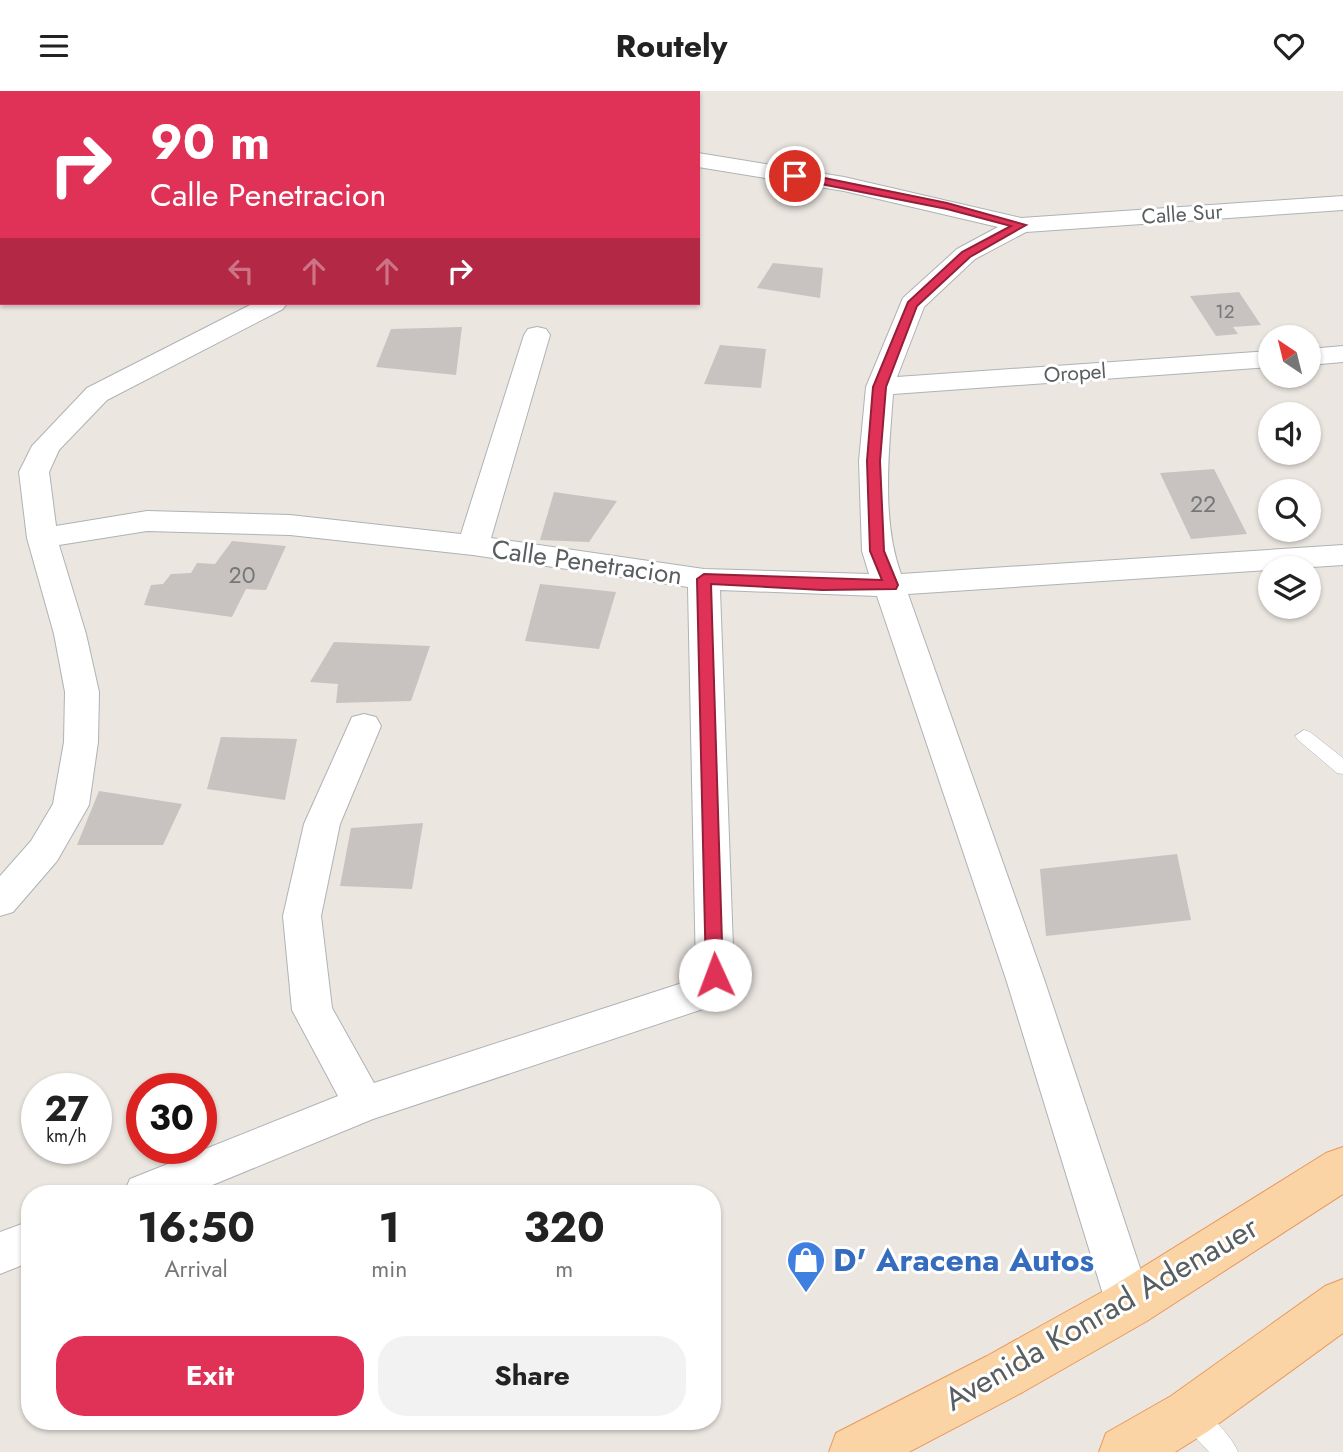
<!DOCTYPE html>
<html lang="en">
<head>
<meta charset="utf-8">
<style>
  :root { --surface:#fff; --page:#f2f2f2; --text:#222; --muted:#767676; --accent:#e03257 }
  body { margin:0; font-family:Jost,sans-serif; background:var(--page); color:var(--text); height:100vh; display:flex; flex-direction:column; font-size:26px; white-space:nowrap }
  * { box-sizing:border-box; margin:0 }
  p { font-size:23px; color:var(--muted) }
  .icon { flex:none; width:38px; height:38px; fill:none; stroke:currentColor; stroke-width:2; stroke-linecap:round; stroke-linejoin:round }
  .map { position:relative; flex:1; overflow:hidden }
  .details { position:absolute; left:21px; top:1094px; width:700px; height:245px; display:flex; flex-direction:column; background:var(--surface); border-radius:28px; box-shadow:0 2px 5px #0004 }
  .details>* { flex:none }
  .hud { position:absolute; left:0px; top:0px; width:700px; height:214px; box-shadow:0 2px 5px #0004; background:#e03257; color:#fff; overflow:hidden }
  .needle { width:46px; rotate:325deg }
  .buttons { position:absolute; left:1258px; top:234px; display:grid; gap:14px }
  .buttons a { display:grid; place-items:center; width:63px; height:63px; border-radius:50%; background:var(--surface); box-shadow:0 2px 5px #0004; font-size:35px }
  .speed { position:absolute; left:21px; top:982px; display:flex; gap:14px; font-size:35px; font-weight:700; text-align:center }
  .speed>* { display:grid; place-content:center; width:91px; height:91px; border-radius:50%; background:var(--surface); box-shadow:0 2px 5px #0004; line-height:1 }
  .speed small { font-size:18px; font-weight:400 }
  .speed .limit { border:10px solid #d22; background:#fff; color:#111 }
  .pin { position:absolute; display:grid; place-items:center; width:60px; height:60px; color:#fff; margin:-30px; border:4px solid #fff; border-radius:50%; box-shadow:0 2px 7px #0007 }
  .me { position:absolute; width:77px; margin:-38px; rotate:358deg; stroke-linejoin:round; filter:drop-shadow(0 0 5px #0008) }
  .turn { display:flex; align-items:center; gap:24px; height:147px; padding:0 35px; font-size:32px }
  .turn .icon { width:91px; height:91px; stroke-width:2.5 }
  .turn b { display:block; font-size:49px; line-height:60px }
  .lanes { display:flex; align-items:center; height:66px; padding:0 35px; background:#0003; justify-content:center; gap:35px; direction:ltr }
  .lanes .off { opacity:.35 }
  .eta { display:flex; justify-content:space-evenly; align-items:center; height:119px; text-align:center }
  .eta b { font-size:42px; font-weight:700; line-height:49px }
  .primary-button { display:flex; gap:14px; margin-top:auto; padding:14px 35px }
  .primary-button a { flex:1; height:80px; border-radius:28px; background:var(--accent); color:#fff; font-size:28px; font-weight:700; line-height:80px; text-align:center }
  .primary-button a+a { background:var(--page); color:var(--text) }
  header { display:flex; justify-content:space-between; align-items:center; height:91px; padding:0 35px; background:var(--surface); font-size:32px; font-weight:700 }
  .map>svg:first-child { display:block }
  .building { fill:#c8c3c0 }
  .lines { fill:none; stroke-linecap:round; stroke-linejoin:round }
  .service-casing { stroke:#aeb3b5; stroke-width:1 }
  .minor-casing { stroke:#aeb3b5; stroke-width:2 }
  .primary-casing { stroke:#ea985b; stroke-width:2 }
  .service { fill:#fff; fill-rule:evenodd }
  .minor { fill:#fff; fill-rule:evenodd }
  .primary { fill:#fbd4a6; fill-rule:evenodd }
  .route { fill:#e03257; stroke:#922039; stroke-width:2 }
  .labels { text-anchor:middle; stroke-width:6; stroke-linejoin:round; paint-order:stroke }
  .far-number-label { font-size:19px; fill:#757778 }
  .far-street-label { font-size:21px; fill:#595e60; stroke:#fff }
  .number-label { font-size:23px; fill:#757778 }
  .street-label { font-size:26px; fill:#595e60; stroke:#fff }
  .near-shop-label { font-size:32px; font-weight:bold; fill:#366cbe; stroke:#fff; text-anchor:start }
  .near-street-label { font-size:32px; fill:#595e60; stroke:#fff }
</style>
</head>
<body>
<header><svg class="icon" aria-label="menu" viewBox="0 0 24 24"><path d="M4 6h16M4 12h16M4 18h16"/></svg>Routely<svg class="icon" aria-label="heart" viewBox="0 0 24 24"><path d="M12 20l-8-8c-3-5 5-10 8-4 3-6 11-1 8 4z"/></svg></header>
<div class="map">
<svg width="1343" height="1361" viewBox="0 0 1343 1361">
  <rect width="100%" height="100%" fill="#ebe6e0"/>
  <g class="building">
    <path d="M773,172L823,177L820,207L757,197Z"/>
    <path d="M1239,201L1261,234L1233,236L1238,243L1216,245L1190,205Z"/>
    <path d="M462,236L456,284L376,276L391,238Z"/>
    <path d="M720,254L766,258L761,297L704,293Z"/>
    <path d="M1214,378L1247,443L1191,448L1160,382Z"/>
    <path d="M554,401L617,410L589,451L540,449Z"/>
    <path d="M232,450L286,455L266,499L246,498L232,526L144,514L151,494L163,493L171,483L191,482L197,472L215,473Z"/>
    <path d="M540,493L616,501L599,558L525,550Z"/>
    <path d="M334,551L430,555L411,610L336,612L338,593L310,591Z"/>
    <path d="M221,646L297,648L285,709L207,698Z"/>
    <path d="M99,700L182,713L163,754H77Z"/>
    <path d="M423,732L412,798L340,795L351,737Z"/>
    <path d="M1177,763L1191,829L1046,845L1040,778Z"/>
  </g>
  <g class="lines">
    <defs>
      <g id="service">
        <rect x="0" y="49" width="2" height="7"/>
        <path d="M2,186V194L0,195V187Z"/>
        <path d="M1304,639L1310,641L1343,667V683L1337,682L1298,649L1295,645Z"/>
        <path d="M1192,1314C1209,1321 1231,1344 1238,1361H1209L1184,1334L1180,1326L1184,1318Z"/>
      </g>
      <g id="minor">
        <path d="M323,0H348L349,2H324Z"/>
        <path d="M698,62L844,86L1021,127L1343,105V119L1026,141L975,168L924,216L897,286L1270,260V276L893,303C889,360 881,429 901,483L1343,454V474L908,503L1044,888L1152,1213L1145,1228L1129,1235L1113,1228L1106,1213L1006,888L877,505L720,499L734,884L722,906L706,917L373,1028L193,1102H124L130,1088L338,1005L292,919L283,825L304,733L352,626L364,623L376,626L381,635L340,733L321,825L332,917L374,992L679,893L696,881L688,496L473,464L290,444L147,440L59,454L86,543L99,601L98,651L89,714L57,770L13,821L0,825V785L31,750L53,713L64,651L65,601L54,543L27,447L19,381L32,355L87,297L254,212H287L283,218L107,309L59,359L49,381L56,435L147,420L290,424L461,443L524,244L528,238L537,236L546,238L550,244L491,447L704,478L869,483L862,460L859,370L866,296L903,207L957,158L998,136L844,100L698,76Z"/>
        <path d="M1343,255V271L1309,274V258Z"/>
        <path d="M30,1130V1171L0,1183V1141Z"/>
      </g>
      <g id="primary">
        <path d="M1343,1056V1103L1147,1230L1023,1301L909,1361H829L836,1342L987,1265L1111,1196L1326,1062Z"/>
        <path d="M1343,1188V1242L1207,1341L1175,1361H1099L1106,1342L1171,1305L1325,1195Z"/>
      </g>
    </defs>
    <use href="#service" class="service-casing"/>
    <use href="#minor" class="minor-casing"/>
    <use href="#primary" class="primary-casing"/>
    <use href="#service" class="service"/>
    <use href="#minor" class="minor"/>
    <use href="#primary" class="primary"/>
  </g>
  <path class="route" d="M795,81L947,112L1026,134L970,166L917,215L886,296L880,370L884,460L898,494L896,498L822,499L711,493L723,884L721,889L715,892L708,889L706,884L697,488L704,483L882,489L870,460L867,370L873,296L908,211L962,161L1011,135L947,118L791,87L790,85Z"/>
  <defs>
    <symbol id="shop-pin" viewBox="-11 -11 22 30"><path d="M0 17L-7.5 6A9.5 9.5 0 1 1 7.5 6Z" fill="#3f7fe0" stroke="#fff"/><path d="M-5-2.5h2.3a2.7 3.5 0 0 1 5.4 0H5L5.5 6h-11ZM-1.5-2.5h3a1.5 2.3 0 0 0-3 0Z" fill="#fff"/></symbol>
  </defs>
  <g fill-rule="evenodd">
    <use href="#shop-pin" x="784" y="1147" width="44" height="60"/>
  </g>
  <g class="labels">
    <g class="far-number-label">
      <text x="1225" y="227">12</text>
    </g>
    <g class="far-street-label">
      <text transform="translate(1182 123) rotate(-4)" y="7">Calle Sur</text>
      <text transform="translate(1075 282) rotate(-4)" y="7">Oropel</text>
    </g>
    <g class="number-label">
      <text x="1203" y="421">22</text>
      <text x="242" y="492">20</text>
    </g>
    <g class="street-label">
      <text transform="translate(587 471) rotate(8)" y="9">Calle Penetracion</text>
    </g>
    <g class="near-shop-label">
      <text x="833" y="1180">D' Aracena Autos</text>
    </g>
    <g class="near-street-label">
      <text transform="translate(1101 1222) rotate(-30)" y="11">Avenida Konrad Adenauer</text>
    </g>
  </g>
</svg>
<div class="buttons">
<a><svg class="needle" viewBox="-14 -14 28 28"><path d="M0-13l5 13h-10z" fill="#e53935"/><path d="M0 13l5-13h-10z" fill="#767676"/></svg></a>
<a><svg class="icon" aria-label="sound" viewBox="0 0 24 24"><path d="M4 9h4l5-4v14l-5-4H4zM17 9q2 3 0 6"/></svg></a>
<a><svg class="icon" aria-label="search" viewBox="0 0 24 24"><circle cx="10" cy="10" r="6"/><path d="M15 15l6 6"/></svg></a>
<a><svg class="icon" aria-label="layers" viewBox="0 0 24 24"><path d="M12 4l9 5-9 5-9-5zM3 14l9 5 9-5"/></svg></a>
</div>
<div class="speed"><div>27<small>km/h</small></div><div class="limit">30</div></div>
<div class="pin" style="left:795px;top:85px;background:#d93025"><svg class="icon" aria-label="arrive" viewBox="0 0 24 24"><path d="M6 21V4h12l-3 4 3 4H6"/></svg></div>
<svg class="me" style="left:715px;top:884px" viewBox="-20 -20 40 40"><circle r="19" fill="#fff"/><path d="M0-13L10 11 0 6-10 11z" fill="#e03257"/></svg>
<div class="hud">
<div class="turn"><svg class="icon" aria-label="right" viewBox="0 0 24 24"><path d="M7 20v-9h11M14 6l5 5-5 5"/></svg><div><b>90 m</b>Calle Penetracion</div></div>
<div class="lanes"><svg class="icon off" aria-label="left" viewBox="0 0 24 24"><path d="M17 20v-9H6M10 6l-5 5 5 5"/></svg><svg class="icon off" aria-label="ahead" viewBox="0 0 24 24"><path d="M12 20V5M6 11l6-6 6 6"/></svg><svg class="icon off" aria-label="ahead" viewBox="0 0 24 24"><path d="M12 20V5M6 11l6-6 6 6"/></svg><svg class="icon" aria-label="right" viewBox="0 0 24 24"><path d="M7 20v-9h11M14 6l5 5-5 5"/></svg></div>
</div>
<section class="details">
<div class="eta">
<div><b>16:50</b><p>Arrival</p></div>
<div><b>1</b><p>min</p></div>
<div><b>320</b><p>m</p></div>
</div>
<div class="primary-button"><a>Exit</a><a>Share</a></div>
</section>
</div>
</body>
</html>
